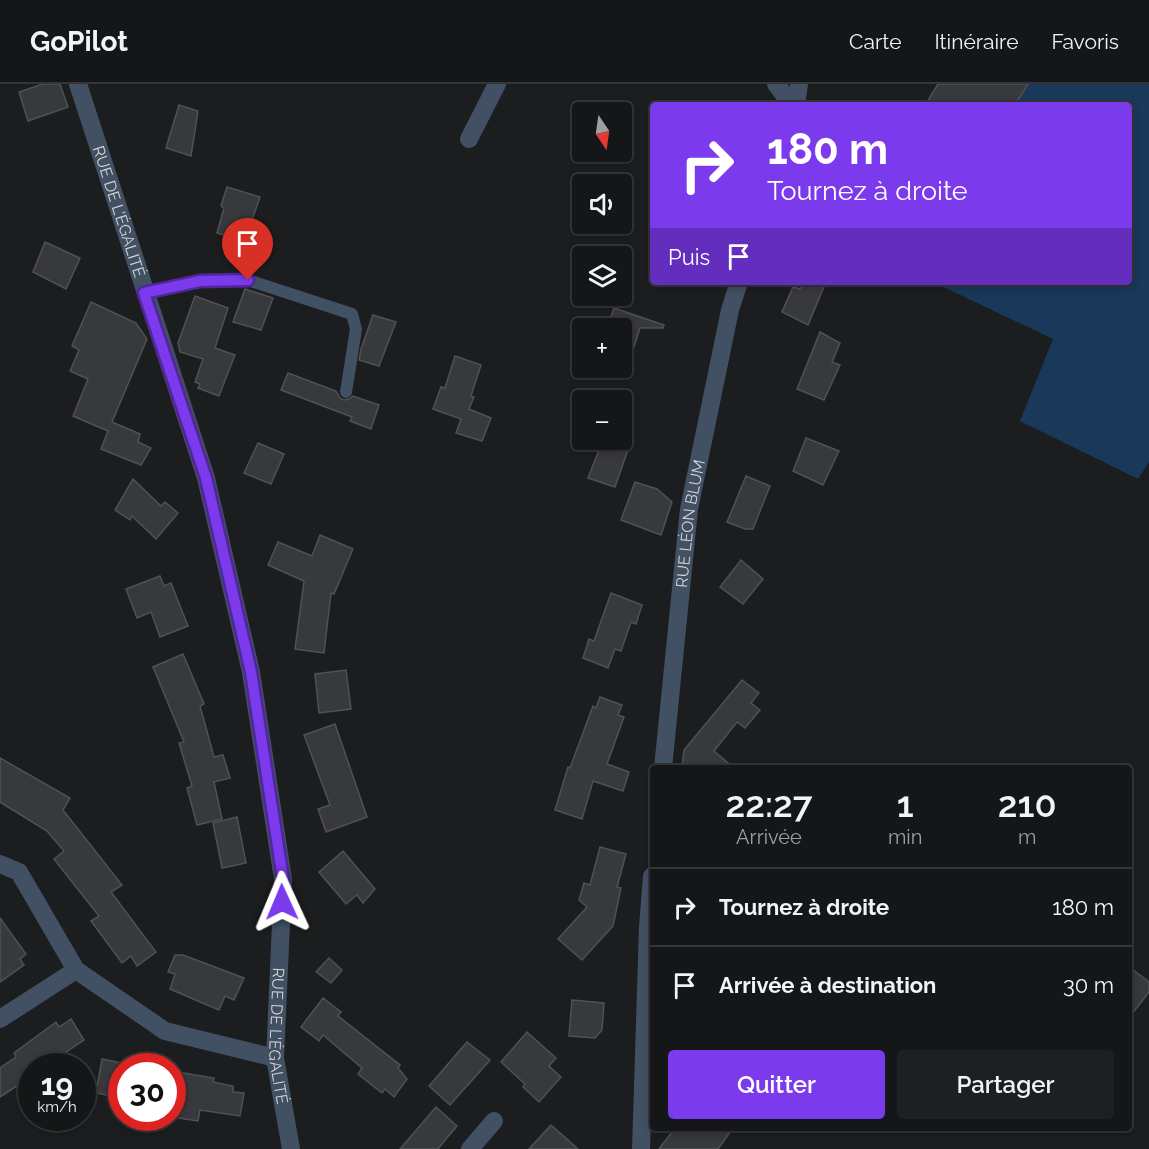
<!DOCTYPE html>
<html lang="fr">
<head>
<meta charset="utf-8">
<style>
  :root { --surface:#141617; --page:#1d1f20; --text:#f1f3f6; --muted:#9d9fa1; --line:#333536; --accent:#7c3aed }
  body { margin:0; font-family:Raleway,sans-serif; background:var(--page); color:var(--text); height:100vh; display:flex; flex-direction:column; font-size:22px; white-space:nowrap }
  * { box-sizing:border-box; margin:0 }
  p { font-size:20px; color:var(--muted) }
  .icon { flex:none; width:33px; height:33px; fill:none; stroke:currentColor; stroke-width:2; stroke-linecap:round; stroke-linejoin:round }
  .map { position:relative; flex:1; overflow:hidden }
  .details { position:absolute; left:650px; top:681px; width:482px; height:366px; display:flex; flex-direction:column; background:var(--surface); border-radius:6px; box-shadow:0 3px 9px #0003,0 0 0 2px var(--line) }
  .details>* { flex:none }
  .banner { position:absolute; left:650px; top:18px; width:482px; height:183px; border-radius:6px; box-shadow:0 3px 9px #0003,0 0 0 2px var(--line); background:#7c3aed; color:#fff; overflow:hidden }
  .needle { width:39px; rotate:167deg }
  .tools { position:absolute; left:572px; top:18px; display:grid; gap:12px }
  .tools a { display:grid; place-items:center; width:60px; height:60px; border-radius:6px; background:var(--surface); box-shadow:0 3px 9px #0003,0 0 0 2px var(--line); font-size:30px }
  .speed { position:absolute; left:18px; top:969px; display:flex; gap:12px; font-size:30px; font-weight:700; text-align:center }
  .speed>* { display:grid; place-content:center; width:78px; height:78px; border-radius:50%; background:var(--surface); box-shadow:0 3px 9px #0003,0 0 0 2px var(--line); line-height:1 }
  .speed small { font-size:15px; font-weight:400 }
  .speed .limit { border:9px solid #d22; background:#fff; color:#111 }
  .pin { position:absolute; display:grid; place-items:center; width:51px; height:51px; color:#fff; margin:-62px -26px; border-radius:50% 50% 50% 0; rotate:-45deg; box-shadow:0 0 6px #0007 }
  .pin .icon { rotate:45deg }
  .me { position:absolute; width:66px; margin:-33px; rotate:359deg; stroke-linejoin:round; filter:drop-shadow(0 0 4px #0008) }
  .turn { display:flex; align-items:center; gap:21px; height:126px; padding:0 18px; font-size:27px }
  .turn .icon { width:78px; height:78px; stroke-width:2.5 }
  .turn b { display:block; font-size:42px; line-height:51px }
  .then { display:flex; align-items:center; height:57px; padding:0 18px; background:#0003; gap:12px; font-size:22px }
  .eta { display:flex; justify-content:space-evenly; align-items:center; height:102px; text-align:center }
  .eta b { font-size:36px; font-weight:600; line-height:42px }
  .cta { display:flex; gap:12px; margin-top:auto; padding:12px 18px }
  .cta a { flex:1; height:69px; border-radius:6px; background:var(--accent); color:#fff; font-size:24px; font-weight:600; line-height:69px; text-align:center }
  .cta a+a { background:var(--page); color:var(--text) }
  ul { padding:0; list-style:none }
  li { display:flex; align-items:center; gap:18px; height:78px; padding:0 18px; border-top:2px solid var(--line) }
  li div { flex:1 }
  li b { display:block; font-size:22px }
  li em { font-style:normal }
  header { display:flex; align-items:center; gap:36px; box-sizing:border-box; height:84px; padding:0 30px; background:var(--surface); border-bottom:2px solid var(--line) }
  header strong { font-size:28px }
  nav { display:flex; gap:33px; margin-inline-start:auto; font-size:21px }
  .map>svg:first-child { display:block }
  .green { fill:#19385a }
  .building { fill:#38393c; stroke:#4f5153; stroke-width:1.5 }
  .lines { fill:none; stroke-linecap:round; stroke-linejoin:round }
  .lane { stroke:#415063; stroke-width:12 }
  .street { stroke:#415063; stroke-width:18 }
  .route-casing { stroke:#51269a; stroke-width:15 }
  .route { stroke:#7c3aed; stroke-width:10 }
  .labels { text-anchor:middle; stroke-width:6; stroke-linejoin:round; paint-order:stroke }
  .street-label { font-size:16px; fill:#d4d5d6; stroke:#1b1d1f }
</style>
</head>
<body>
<header>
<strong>GoPilot</strong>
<nav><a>Carte</a><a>Itinéraire</a><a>Favoris</a></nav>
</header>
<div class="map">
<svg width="1149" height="1065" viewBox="0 0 1149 1065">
  <rect width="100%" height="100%" fill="#1b1d1f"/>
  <path class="green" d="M938,0H1149V378L1138,395L1020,337L1053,255L933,198H1128V21H925Z"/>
  <g class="building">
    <path d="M43,0H60L68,23L28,37L19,8Z"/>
    <path d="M938,0H1028L1015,21H925Z"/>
    <path d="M179,21L198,27L191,72L166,64Z"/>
    <path d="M227,103L260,113L245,157L217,149L224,124L221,122Z"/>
    <path d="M45,158L80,174L66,205L33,188Z"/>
    <path d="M803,198H826L808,241L782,228L793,203L800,205Z"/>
    <path d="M245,205L273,214L261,246L233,238Z"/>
    <path d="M195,212L228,224L215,264L235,271L219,312L198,304L200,300L195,298L203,275L180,268L178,259Z"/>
    <path d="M91,218L136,239L147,255L112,338L140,350L138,358L151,364L141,381L101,365L108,347L73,332L88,295L70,287L79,266L72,262Z"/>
    <path d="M614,224L664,241L663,244H640L625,291L621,290V244H607Z"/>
    <path d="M373,231L396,238L379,282L359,276L361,265Z"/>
    <path d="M820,248L840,259L832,278L840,281L824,316L797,305Z"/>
    <path d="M455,272L481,281L471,312L474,313L469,325L491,334L482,357L456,349L461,335L433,325L441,303L445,304Z"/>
    <path d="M288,289L336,307L340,314L344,316L349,315L353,312L379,321L371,345L350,337L352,333L281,306Z"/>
    <path d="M806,354L839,367L823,401L793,387Z"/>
    <path d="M603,356H615L630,360L615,403L588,394Z"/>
    <path d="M258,359L284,370L271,400L244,389Z"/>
    <path d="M746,392L770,402L753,445H745L727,438Z"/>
    <path d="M133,395L161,422L165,418L178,429L156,455L132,432L130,436L115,426Z"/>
    <path d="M635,398L657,405L672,418L661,451L621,436Z"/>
    <path d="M320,451L353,465L334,510L331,509L324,569L295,565L304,497L268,481L278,458L312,472Z"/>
    <path d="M741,476L763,495L743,520L720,503Z"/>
    <path d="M160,492L164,502L171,499L188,542L160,553L151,528L137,534L126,505Z"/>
    <path d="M611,509L642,521L636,540L631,538L621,567L615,565L608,584L583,574L589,555L594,557Z"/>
    <path d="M183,570L204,620L200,622L214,673L223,671L230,694L214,698L222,735L197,741L187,704L192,702L179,659L184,658L153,583Z"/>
    <path d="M346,586L351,625L319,629L315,590Z"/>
    <path d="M742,596L759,609L751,619L760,626L745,644L737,638L714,667L734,684H682L684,666Z"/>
    <path d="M600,613L622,621L618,631L624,633L607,680L629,688L623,707L593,697L582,735L555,726L568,683L570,684L593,622L596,624Z"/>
    <path d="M335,640L367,733L326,748L318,725L330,721L304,651Z"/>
    <path d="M0,674L70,714L63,726L122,801L111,808L156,868L137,882L131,872L122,879L91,837L99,832L54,775L64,767L47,747L0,718Z"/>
    <path d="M237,733L246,779L222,784L213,739Z"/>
    <path d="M600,763L626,770L617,803L621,804L613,842L582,876L558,855L587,823L579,816L584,799L590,801Z"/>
    <path d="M343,767L375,805L363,819L357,811L346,820L319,788Z"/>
    <path d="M0,834L26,870L20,875L24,881L0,898Z"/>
    <path d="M175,871H183L244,894L234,916L225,912L219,926L170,905L175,890L168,888Z"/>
    <path d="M329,874L342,886L331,899L316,888Z"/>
    <path d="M1128,882L1149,898V908L1128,935Z"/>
    <path d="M323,914L341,928L338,932L400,981L398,984L407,995L394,1013L385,1005L382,1009L358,990L362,984L323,951L319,957L301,943Z"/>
    <path d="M572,916L604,919L602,946L595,954L569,952Z"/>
    <path d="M71,935L84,956L45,982H32V992L0,1013V984L16,973L14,969L56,938L59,943Z"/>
    <path d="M527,948L556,974L549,982L561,993L539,1018L523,1003L525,1000L501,978Z"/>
    <path d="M467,958L490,976L450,1021L429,1002Z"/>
    <path d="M102,975L122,979V1014L96,1009Z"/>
    <path d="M172,987L214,994L213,998L233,1002V1008L244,1009L240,1032L200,1026L198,1037L172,1033Z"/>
    <path d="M436,1023L457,1042L446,1055L438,1065H400Z"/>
    <path d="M551,1041L578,1065H529Z"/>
    <path d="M675,1044H733L718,1065H659Z"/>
  </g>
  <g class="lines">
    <path class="lane" d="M144,209L200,197L248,196L352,230L356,245L346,308"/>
    <g class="street">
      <path id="s1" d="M78,0L206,394L251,588L283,795L275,974L291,1065"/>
      <path d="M776,0L792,21"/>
      <path d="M796,21L799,0"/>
      <path d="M469,55L497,0"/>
      <path id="s2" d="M663,684L689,425L730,226L739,198"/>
      <path d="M0,780L19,788L76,886L165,947L275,974"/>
      <path d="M0,935L76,886"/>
      <path d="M470,1065L494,1037"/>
      <path d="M641,1065L648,843L652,792"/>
    </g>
  </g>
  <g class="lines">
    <defs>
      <path id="route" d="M248,196L200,197L144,209L206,394L251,588L283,795L282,818"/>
    </defs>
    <use href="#route" class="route-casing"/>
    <use href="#route" class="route"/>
  </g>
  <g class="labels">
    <g class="street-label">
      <text dy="6" stroke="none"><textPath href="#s1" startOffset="134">RUE DE L'ÉGALITÉ</textPath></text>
      <text dy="6" stroke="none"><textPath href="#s2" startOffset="246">RUE LÉON BLUM</textPath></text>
      <text dy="6" stroke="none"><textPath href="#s1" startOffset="980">RUE DE L'ÉGALITÉ</textPath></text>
    </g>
  </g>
</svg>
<div class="tools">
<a><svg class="needle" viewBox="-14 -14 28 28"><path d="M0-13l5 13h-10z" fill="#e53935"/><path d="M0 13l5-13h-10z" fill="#9d9fa1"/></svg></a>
<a><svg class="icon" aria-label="sound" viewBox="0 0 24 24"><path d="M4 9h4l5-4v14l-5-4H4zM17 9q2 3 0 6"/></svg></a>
<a><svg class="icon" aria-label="layers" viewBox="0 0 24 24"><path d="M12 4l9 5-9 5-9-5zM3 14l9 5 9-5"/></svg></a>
<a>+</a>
<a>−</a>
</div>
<div class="speed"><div>19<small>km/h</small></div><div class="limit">30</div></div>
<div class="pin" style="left:248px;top:196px;background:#d93025"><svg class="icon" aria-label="arrive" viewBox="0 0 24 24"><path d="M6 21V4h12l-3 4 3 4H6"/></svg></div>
<svg class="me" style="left:282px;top:818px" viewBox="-20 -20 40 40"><path d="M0-17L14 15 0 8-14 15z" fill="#7c3aed" stroke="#fff" stroke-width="4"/></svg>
<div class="banner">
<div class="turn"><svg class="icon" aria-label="right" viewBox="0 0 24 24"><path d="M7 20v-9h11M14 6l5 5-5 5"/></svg><div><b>180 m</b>Tournez à droite</div></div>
<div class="then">Puis<svg class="icon" aria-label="arrive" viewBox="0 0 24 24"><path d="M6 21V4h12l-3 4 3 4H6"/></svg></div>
</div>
<section class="details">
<div class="eta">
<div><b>22:27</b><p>Arrivée</p></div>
<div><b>1</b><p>min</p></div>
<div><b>210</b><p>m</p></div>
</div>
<ul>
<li><svg class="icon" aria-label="right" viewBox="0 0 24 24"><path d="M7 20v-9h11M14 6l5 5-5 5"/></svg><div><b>Tournez à droite</b></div><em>180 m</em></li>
<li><svg class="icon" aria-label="arrive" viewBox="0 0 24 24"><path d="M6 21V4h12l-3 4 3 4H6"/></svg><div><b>Arrivée à destination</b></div><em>30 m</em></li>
</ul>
<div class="cta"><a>Quitter</a><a>Partager</a></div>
</section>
</div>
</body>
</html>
